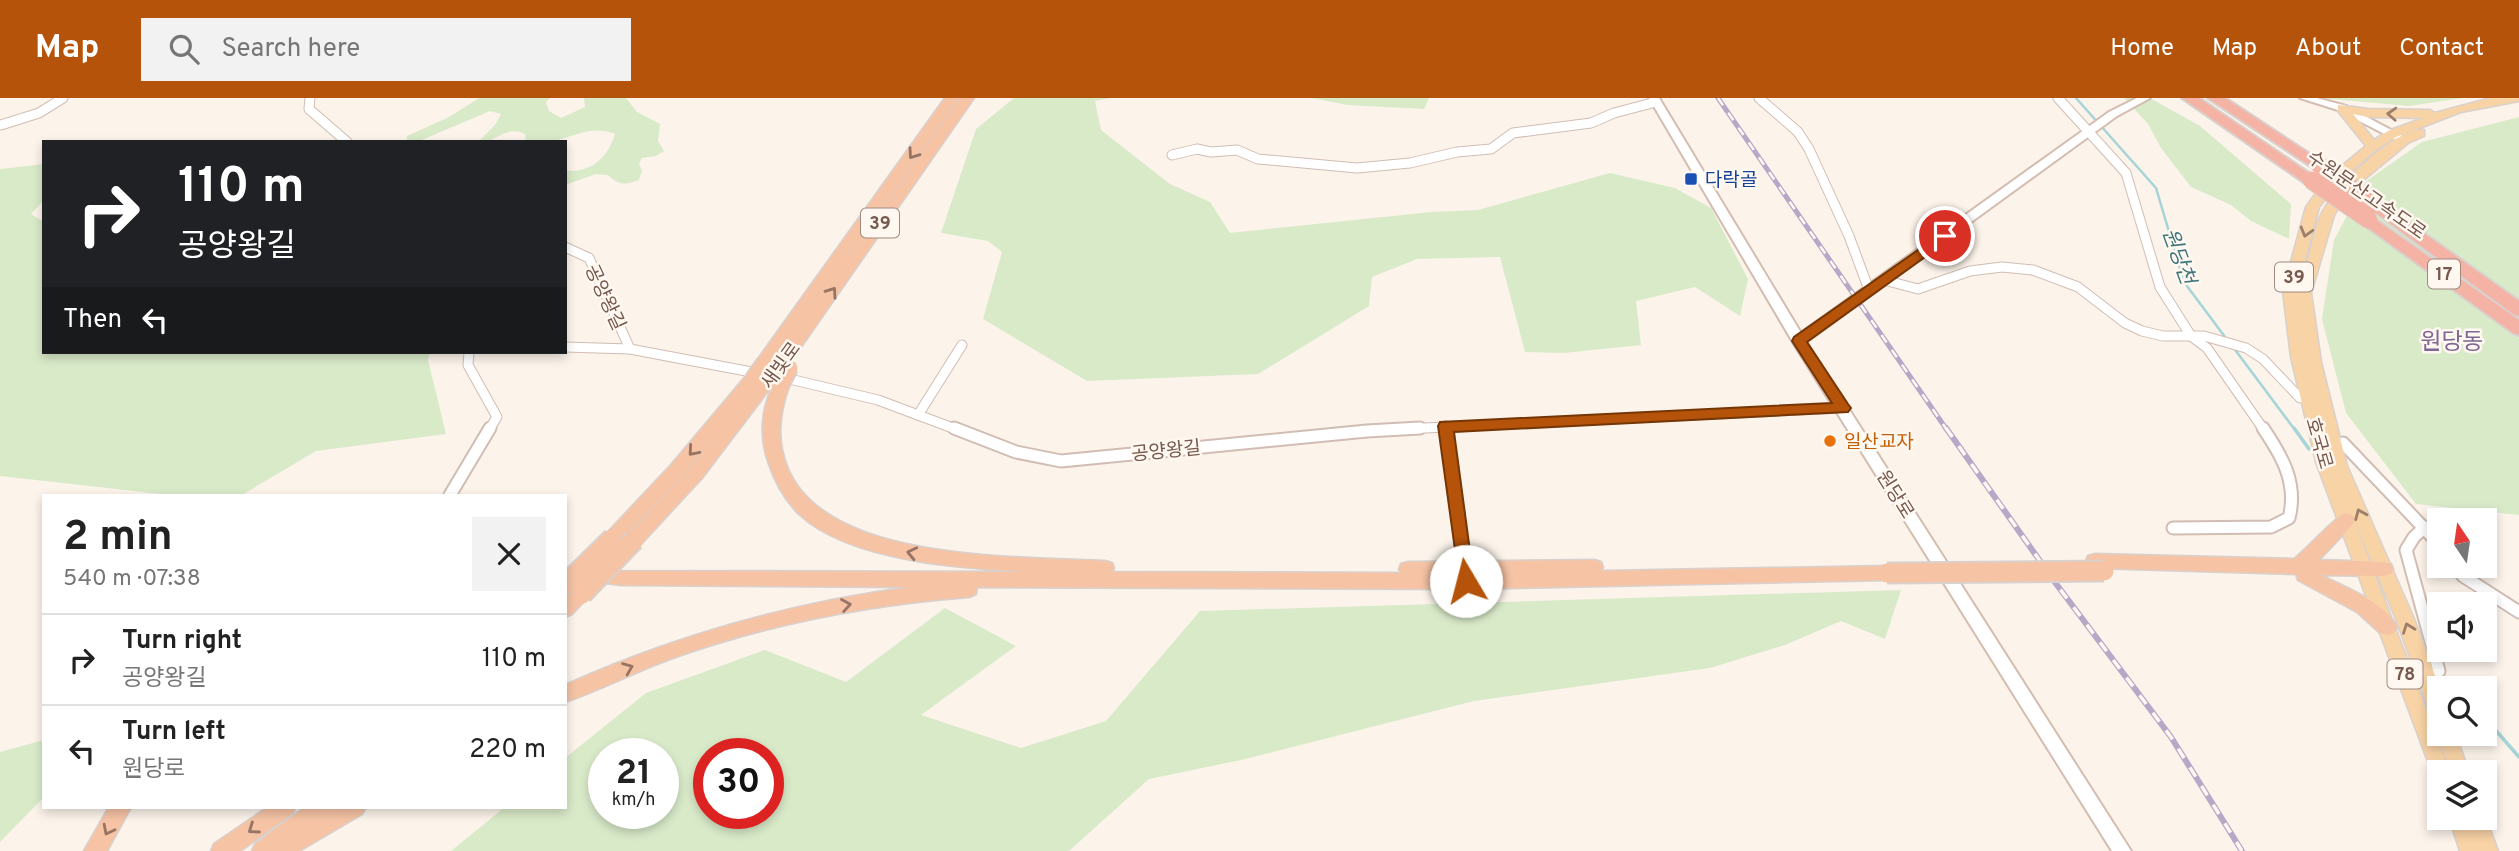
<!DOCTYPE html>
<html lang="en">
<head>
<meta charset="utf-8">
<style>
  :root { --surface:#fff; --page:#f2f2f2; --text:#222; --muted:#767676; --line:#e0e0e0; --accent:#b45309 }
  body { margin:0; font-family:Overpass,"Noto Sans KR",sans-serif; background:var(--page); color:var(--text); height:100vh; display:flex; flex-direction:column; font-size:26px; white-space:nowrap }
  * { box-sizing:border-box; margin:0 }
  p { font-size:23px; color:var(--muted) }
  .icon { flex:none; width:38px; height:38px; fill:none; stroke:currentColor; stroke-width:2; stroke-linecap:round; stroke-linejoin:round }
  .map { position:relative; flex:1; overflow:hidden }
  .panel { position:absolute; left:42px; top:396px; width:525px; height:315px; display:flex; flex-direction:column; background:var(--surface); border-radius:0px; box-shadow:0 4px 10px #0003 }
  .panel>* { flex:none }
  .hud { position:absolute; left:42px; top:42px; width:525px; height:214px; border-radius:0px; box-shadow:0 4px 10px #0003; background:#202124; color:#fff; overflow:hidden }
  .needle { width:46px; rotate:347deg }
  .fabs { position:absolute; left:2427px; top:410px; display:grid; gap:14px }
  .fabs a { display:grid; place-items:center; width:70px; height:70px; border-radius:0px; background:var(--surface); box-shadow:0 4px 10px #0003; font-size:35px }
  .speed { position:absolute; left:588px; top:640px; display:flex; gap:14px; font-size:35px; font-weight:700; text-align:center }
  .speed>* { display:grid; place-content:center; width:91px; height:91px; border-radius:50%; background:var(--surface); box-shadow:0 4px 10px #0003; line-height:1 }
  .speed small { font-size:18px; font-weight:400 }
  .speed .limit { border:10px solid #d22; background:#fff; color:#111 }
  .pin { position:absolute; display:grid; place-items:center; width:60px; height:60px; color:#fff; margin:-30px; border:4px solid #fff; border-radius:50%; box-shadow:0 2px 7px #0007 }
  .me { position:absolute; width:77px; margin:-38px; rotate:352deg; stroke-linejoin:round; filter:drop-shadow(0 0 5px #0008) }
  .turn { display:flex; align-items:center; gap:24px; height:147px; padding:0 21px; font-size:32px }
  .turn .icon { width:91px; height:91px; stroke-width:2.5 }
  .turn b { display:block; font-size:49px; line-height:60px }
  .then { display:flex; align-items:center; height:66px; padding:0 21px; background:#0003; gap:14px; font-size:26px }
  .round { display:grid; place-items:center; flex:none; width:74px; height:74px; border-radius:0px; background:var(--page) }
  .headline { display:flex; align-items:center; justify-content:space-between; height:119px; padding:0 21px }
  h1 { font-size:42px; font-weight:700; line-height:52px }
  ul { padding:0; list-style:none }
  li { display:flex; align-items:center; gap:21px; height:91px; padding:0 21px; border-top:2px solid var(--line) }
  li div { flex:1 }
  li b { display:block; font-size:26px }
  li em { font-style:normal }
  header { display:flex; align-items:center; gap:42px; box-sizing:border-box; height:98px; padding:0 35px; background:var(--accent); color:#fff }
  header strong { font-size:33px }
  nav { display:flex; gap:38px; margin-inline-start:auto; font-size:24px }
  .search { width:490px; height:63px; background:var(--page); display:flex; align-items:center; gap:18px; box-sizing:border-box; padding:0 24px; border-radius:0px; color:var(--muted); font-size:26px }
  .map>svg:first-child { display:block }
  .green { fill:#d9eac9; fill-rule:evenodd }
  .lines { fill:none; stroke-linecap:round; stroke-linejoin:round }
  .stream-far1 { stroke:#a6d4d7; stroke-width:2.5 }
  .stream { stroke:#a6d4d7; stroke-width:3.5 }
  .minor-far1-casing { stroke:#d1bdb3; stroke-width:11 }
  .minor-casing { stroke:#d1bdb3; stroke-width:15 }
  .secondary-casing { stroke:#d4bdb0; stroke-width:4 }
  .primary-casing { stroke:#d9d1cd; stroke-width:3 }
  .trunk-casing { stroke:#d9d1cd; stroke-width:3 }
  .motorway-casing { stroke:#d9d1cd; stroke-width:4 }
  .minor-far1 { stroke:#fff; stroke-width:9 }
  .minor { stroke:#fff; stroke-width:11 }
  .secondary { fill:#fff; fill-rule:evenodd }
  .primary { fill:#f8d3a6; fill-rule:evenodd }
  .trunk { fill:#f6c3a5; fill-rule:evenodd }
  .motorway { fill:#f4b3a4; fill-rule:evenodd }
  .rail-far1-casing { stroke:#b6a8c7; stroke-width:5 }
  .rail-casing { stroke:#b6a8c7; stroke-width:6 }
  .rail-far1 { stroke:#fef8f1; stroke-width:2.5; stroke-dasharray:9; stroke-linecap:butt }
  .rail { stroke:#fef8f1; stroke-width:3.5; stroke-dasharray:11; stroke-linecap:butt }
  .trunk-bridge-far1-casing { stroke:#d9d1cd; stroke-width:18; stroke-linecap:butt }
  .trunk-bridge-casing { stroke:#d9d1cd; stroke-width:23; stroke-linecap:butt }
  .motorway-bridge-casing { stroke:#d9d1cd; stroke-width:19; stroke-linecap:butt }
  .trunk-bridge-far1 { stroke:#f6c3a5; stroke-width:15 }
  .trunk-bridge { stroke:#f6c3a5; stroke-width:19 }
  .motorway-bridge { stroke:#f4b3a4; stroke-width:17 }
  .oneway { stroke:#9e7e68 }
  .oneway2 { stroke:#977464 }
  .route { fill:#b45309; stroke:#753606; stroke-width:2 }
  .transit-dot { fill:#1a4fb4; stroke:#fef8f1; stroke-width:2.5 }
  .food-dot { fill:#e8710a; stroke:#fef8f1; stroke-width:2.5 }
  .labels { text-anchor:middle; stroke-width:5; stroke-linejoin:round; paint-order:stroke }
  .shield { fill:#fef8f1; stroke:#a0897f; stroke-width:2 }
  .shield-label { font-size:18px; font-weight:bold; fill:#77594e }
  .transit-label { font-size:19px; fill:#164399; stroke:#fef8f1; text-anchor:start }
  .street-label { font-size:19px; fill:#77594e; stroke:#fef8f1 }
  .food-label { font-size:19px; fill:#c56008; stroke:#fef8f1; text-anchor:start }
  .water-label { font-size:21px; font-style:italic; fill:#41767b; stroke:#fef8f1 }
  .quarter-label { font-size:23px; fill:#806692; stroke:#fef8f1 }
</style>
</head>
<body>
<header>
<strong>Map</strong>
<div class="search"><svg class="icon" aria-label="search" viewBox="0 0 24 24"><circle cx="10" cy="10" r="6"/><path d="M15 15l6 6"/></svg>Search here</div>
<nav><a>Home</a><a>Map</a><a>About</a><a>Contact</a></nav>
</header>
<div class="map">
<svg width="2519" height="753" viewBox="0 0 2519 753">
  <rect width="100%" height="100%" fill="#fcf4eb"/>
  <g class="green">
    <path d="M479,0H550L546,4L549,13L561,20L585,9L584,0H626L637,14L660,26L658,43L664,53L656,58L642,60L639,66L642,73L639,82C625,87 619,88 608,77L596,76L565,87V73C592,74 607,61 615,36C592,27 576,38 554,43C546,45 535,44 526,44L525,36C504,27 499,44 478,44L495,27L501,16L490,13L417,44L407,43V38L449,19Z"/>
    <path d="M1014,0H1111L1095,3L1101,32L1170,86L1210,104L1230,135L1431,114L1478,112L1610,75L1675,90L1711,110L1748,181L1740,218L1695,189L1636,203L1641,247L1564,255L1525,254L1500,159L1417,161L1372,179L1369,208L1258,276L1087,283L983,221L1002,154L988,143L941,135L976,31Z"/>
    <path d="M1312,0H1429L1424,11L1347,7Z"/>
    <path d="M2124,0H2150L2200,28L2291,106L2289,141L2251,123L2231,107L2191,89L2161,50L2148,26Z"/>
    <path d="M2320,0H2462L2409,8Z"/>
    <path d="M2519,19V417L2416,406L2346,315L2322,221L2334,142L2365,84L2422,44Z"/>
    <path d="M44,66V102L31,116L44,124V254H430L428,262L446,336L316,353L242,397H170L0,378V71Z"/>
    <path d="M1901,492L1885,541L1841,523L1785,547L1710,570L1474,603L1241,662L1149,681L1069,753H451L505,709H565V660L646,595L765,552L846,584L945,510L1016,548L921,617L1021,650L1106,623L1200,513ZM604,656H663V716H604ZM768,656V716H709V656Z"/>
    <path d="M44,642V699L0,744V654Z"/>
  </g>
  <g class="lines">
    <g class="stream-far1">
      <path d="M2076,0L2156,90L2184,184L2228,243"/>
      <path d="M2233,249L2295,332"/>
    </g>
    <g class="stream">
      <path d="M2294,330L2309,351"/>
      <path d="M2458,581L2463,590"/>
      <path d="M2485,620L2519,659"/>
    </g>
    <defs>
      <g id="minor-far1">
        <path d="M310,0L309,11L347,44"/>
        <path d="M1759,0L1798,34L1809,51L1849,138L1869,192"/>
        <path d="M2058,0L2126,75L2160,189L2191,238L2207,250L2264,332"/>
        <path d="M1,27L39,15L63,0"/>
        <path d="M1172,57L1197,51L1211,54L1237,52L1258,61L1357,70L1410,65L1457,54L1491,51L1513,35L1591,25L1614,15L1656,4"/>
        <path d="M565,149L589,160L630,251L762,276"/>
        <path d="M1884,182L1918,191L1970,173L2002,169L2033,172L2078,189L2125,225L2142,233L2163,238H2204L2246,250L2263,261L2300,300"/>
        <path d="M565,249L630,251"/>
        <path d="M469,254L468,267L497,319L489,332"/>
        <path d="M781,279L878,302L958,332"/>
        <path d="M918,317L962,247"/>
        <path d="M1446,328L1447,332"/>
        <path d="M1383,332L1843,310"/>
      </g>
      <g id="minor">
        <path d="M954,330L1016,354L1061,363L1367,333L1420,330"/>
        <path d="M1446,330L1465,477"/>
        <path d="M2343,345L2440,447"/>
        <path d="M450,397L490,330"/>
        <path d="M2425,429L2414,439L2406,452L2439,573L2427,582"/>
        <path d="M2173,430L2271,429L2289,420C2298,385 2282,358 2263,330"/>
        <path d="M2455,467L2463,478L2519,514"/>
      </g>
      <g id="secondary">
        <path d="M1649,0H1659L1801,235L2109,14L2137,0H2150L2117,18L1806,244L2131,753H2112L1794,246Z"/>
        <path d="M2300,0H2317L2346,8L2410,42L2408,44H2400L2338,12Z"/>
      </g>
      <g id="primary">
        <path d="M2491,0H2519V3L2461,14L2396,39L2377,51L2336,87L2319,109L2297,193C2307,176 2311,141 2320,119C2330,93 2396,28 2424,32V38L2408,45L2349,94L2334,117L2311,195L2321,264L2347,368L2414,521L2440,591V625L2434,623L2431,617L2396,521L2352,417L2450,674H2440V682L2434,680L2432,674L2316,364L2291,259L2283,193L2306,109L2326,81L2366,48L2338,13V7L2368,11L2430,12L2435,15ZM2353,16L2368,19L2424,20L2388,33L2374,42ZM2299,209L2307,264L2308,271Z"/>
        <path d="M2440,629V635H2455L2469,674H2451L2437,635Z"/>
        <path d="M2485,718L2498,753H2460L2449,719Z"/>
      </g>
      <g id="trunk">
        <path d="M945,0H959L784,249L960,0H974L785,272H773L771,268L773,265L770,269H758L756,265L758,261Z"/>
        <path d="M752,276L760,281H772L774,285L702,380L640,447H628L625,442L628,437L690,370L719,333L683,377L619,445H607L604,440L607,435L671,367L746,278Z"/>
        <path d="M781,282L789,288C779,316 776,343 788,371C828,465 1018,458 1105,463L1112,465L1114,470L1112,474L1401,475L1399,471L1401,466L1408,464L1594,462L1601,464L1603,469L1601,473L1887,468L1894,470L1896,475L1894,480L1887,482L1466,491L977,489L976,496L969,499C866,507 767,526 670,561C634,574 601,592 565,604V587C677,537 791,505 911,489L621,487L583,482L581,477L583,472L590,470L621,473L1034,474C967,471 850,464 799,416C786,403 775,384 769,366C759,340 761,309 775,284Z"/>
        <path d="M2346,415L2352,417L2355,422L2352,427L2319,462L2384,464L2391,466L2393,471L2391,476L2384,478L2321,477C2345,490 2384,503 2397,529L2394,535L2387,537L2380,535L2357,514L2298,482L2296,476L2095,470L2088,468L2086,463L2088,458L2095,456L2294,461C2306,452 2336,418 2346,415Z"/>
        <path d="M582,488L589,491L591,496L572,516L565,519V499Z"/>
        <path d="M109,709H131L107,753H84Z"/>
        <path d="M268,709H296L292,716L240,753H211L214,746Z"/>
        <path d="M305,709H331L330,712L336,709H366L362,716L299,753H252L255,746Z"/>
      </g>
      <g id="motorway">
        <path d="M2182,0H2199L2319,82L2317,85H2305Z"/>
        <path d="M2208,0H2225L2328,68L2325,71H2315Z"/>
        <path d="M2377,102L2519,203V218L2513,216L2371,111L2369,107L2371,103Z"/>
        <path d="M2369,117L2519,222V237L2513,235L2363,126L2361,122Z"/>
      </g>
    </defs>
    <use href="#minor-far1" class="minor-far1-casing"/>
    <use href="#minor" class="minor-casing"/>
    <use href="#secondary" class="secondary-casing"/>
    <use href="#primary" class="primary-casing"/>
    <use href="#trunk" class="trunk-casing"/>
    <use href="#motorway" class="motorway-casing"/>
    <use href="#minor-far1" class="minor-far1"/>
    <use href="#minor" class="minor"/>
    <use href="#secondary" class="secondary"/>
    <use href="#primary" class="primary"/>
    <use href="#trunk" class="trunk"/>
    <use href="#motorway" class="motorway"/>
    <defs>
      <path id="rail-far1" d="M1718,0L1947,332"/>
      <path id="rail" d="M1946,330L2057,487L2171,639L2242,753"/>
    </defs>
    <use href="#rail-far1" class="rail-far1-casing"/>
    <use href="#rail" class="rail-casing"/>
    <use href="#rail-far1" class="rail-far1"/>
    <use href="#rail" class="rail"/>
    <defs>
      <g id="trunk-bridge-far1">
        <path d="M752,282L764,265"/>
        <path d="M766,285L779,268"/>
        <path d="M781,288L790,270"/>
      </g>
      <g id="trunk-bridge">
        <path d="M1887,475L2104,473"/>
        <path d="M565,487L613,440"/>
        <path d="M582,496L634,442"/>
      </g>
      <g id="motorway-bridge">
        <path d="M2320,68L2377,107"/>
        <path d="M2311,82L2369,122"/>
      </g>
    </defs>
    <use href="#trunk-bridge-far1" class="trunk-bridge-far1-casing"/>
    <use href="#trunk-bridge" class="trunk-bridge-casing"/>
    <use href="#motorway-bridge" class="motorway-bridge-casing"/>
    <use href="#trunk-bridge-far1" class="trunk-bridge-far1"/>
    <use href="#trunk-bridge" class="trunk-bridge"/>
    <use href="#motorway-bridge" class="motorway-bridge"/>
  </g>
  <defs><path id="oneway-chevron" d="M-2-3.5L2.5 0L-2 3.5" fill="none" stroke-width="1.6" stroke-linecap="round" stroke-linejoin="round" transform="scale(1.75)"/></defs>
  <g class="oneway">
    <use href="#oneway-chevron" transform="translate(2392 16) rotate(-177)"/>
    <use href="#oneway-chevron" transform="translate(2306 134) rotate(106)"/>
    <use href="#oneway-chevron" transform="translate(2360 416) rotate(-113)"/>
    <use href="#oneway-chevron" transform="translate(2408 530) rotate(-110)"/>
  </g>
  <g class="oneway2">
    <use href="#oneway-chevron" transform="translate(913 56) rotate(125)"/>
    <use href="#oneway-chevron" transform="translate(832 194) rotate(-55)"/>
    <use href="#oneway-chevron" transform="translate(693 353) rotate(131)"/>
    <use href="#oneway-chevron" transform="translate(912 455) rotate(-167)"/>
    <use href="#oneway-chevron" transform="translate(846 507) rotate(-10)"/>
    <use href="#oneway-chevron" transform="translate(628 570) rotate(-22)"/>
    <use href="#oneway-chevron" transform="translate(253 731) rotate(145)"/>
    <use href="#oneway-chevron" transform="translate(108 732) rotate(117)"/>
  </g>
  <path class="route" d="M1945,133L1952,138L1950,141L1807,244L1848,306L1851,310L1848,314L1454,334L1474,483L1472,488H1460L1438,328L1440,324L1832,305L1792,243L1794,239Z"/>
  <rect class="transit-dot" x="1684" y="74" width="14" height="14" rx="3.5"/>
  <circle class="food-dot" cx="1830" cy="343" r="7"/>
  <g class="labels">
    <g class="shield">
      <rect x="861" y="110.5" width="38" height="29" rx="5"/>
      <rect x="2428" y="161.5" width="32" height="29" rx="5"/>
      <rect x="2275" y="164.5" width="38" height="29" rx="5"/>
      <rect x="2387.5" y="561.5" width="35" height="29" rx="5"/>
    </g>
    <g class="shield-label">
      <text x="880" y="131">39</text>
      <text x="2444" y="182">17</text>
      <text x="2294" y="185">39</text>
      <text x="2405" y="582">78</text>
    </g>
    <g class="transit-label">
      <text x="1705" y="88">다락골</text>
    </g>
    <g class="street-label">
      <text transform="translate(2367 96) rotate(35)" y="7">수원문산고속도로</text>
      <text transform="translate(606 199) rotate(65)" y="7">공양왕길</text>
      <text transform="translate(780 267) rotate(-54)" y="7">새빛로</text>
      <text transform="translate(2320 345) rotate(74)" y="7">호국로</text>
      <text transform="translate(1166 352) rotate(-6)" y="7">공양왕길</text>
      <text transform="translate(1896 396) rotate(58)" y="7">원당로</text>
    </g>
    <g class="food-label">
      <text x="1844" y="350">일산교자</text>
    </g>
    <g class="water-label">
      <text transform="translate(2179 158) rotate(70)" y="7">원당천</text>
    </g>
    <g class="quarter-label">
      <text x="2452" y="251">원당동</text>
    </g>
  </g>
</svg>
<div class="fabs">
<a><svg class="needle" viewBox="-14 -14 28 28"><path d="M0-13l5 13h-10z" fill="#e53935"/><path d="M0 13l5-13h-10z" fill="#767676"/></svg></a>
<a><svg class="icon" aria-label="sound" viewBox="0 0 24 24"><path d="M4 9h4l5-4v14l-5-4H4zM17 9q2 3 0 6"/></svg></a>
<a><svg class="icon" aria-label="search" viewBox="0 0 24 24"><circle cx="10" cy="10" r="6"/><path d="M15 15l6 6"/></svg></a>
<a><svg class="icon" aria-label="layers" viewBox="0 0 24 24"><path d="M12 4l9 5-9 5-9-5zM3 14l9 5 9-5"/></svg></a>
</div>
<div class="speed"><div>21<small>km/h</small></div><div class="limit">30</div></div>
<div class="pin" style="left:1945px;top:138px;background:#d93025"><svg class="icon" aria-label="arrive" viewBox="0 0 24 24"><path d="M6 21V4h12l-3 4 3 4H6"/></svg></div>
<svg class="me" style="left:1466px;top:483px" viewBox="-20 -20 40 40"><circle r="19" fill="#fff"/><path d="M0-13L10 11 0 6-10 11z" fill="#b45309"/></svg>
<div class="hud">
<div class="turn"><svg class="icon" aria-label="right" viewBox="0 0 24 24"><path d="M7 20v-9h11M14 6l5 5-5 5"/></svg><div><b>110 m</b>공양왕길</div></div>
<div class="then">Then<svg class="icon" aria-label="left" viewBox="0 0 24 24"><path d="M17 20v-9H6M10 6l-5 5 5 5"/></svg></div>
</div>
<section class="panel">
<div class="headline"><div><h1>2 min</h1><p>540 m · 07:38</p></div><a class="round"><svg class="icon" aria-label="close" viewBox="0 0 24 24"><path d="M6 6l12 12M18 6L6 18"/></svg></a></div>
<ul>
<li><svg class="icon" aria-label="right" viewBox="0 0 24 24"><path d="M7 20v-9h11M14 6l5 5-5 5"/></svg><div><b>Turn right</b><p>공양왕길</p></div><em>110 m</em></li>
<li><svg class="icon" aria-label="left" viewBox="0 0 24 24"><path d="M17 20v-9H6M10 6l-5 5 5 5"/></svg><div><b>Turn left</b><p>원당로</p></div><em>220 m</em></li>
</ul>
</section>
</div>
</body>
</html>
